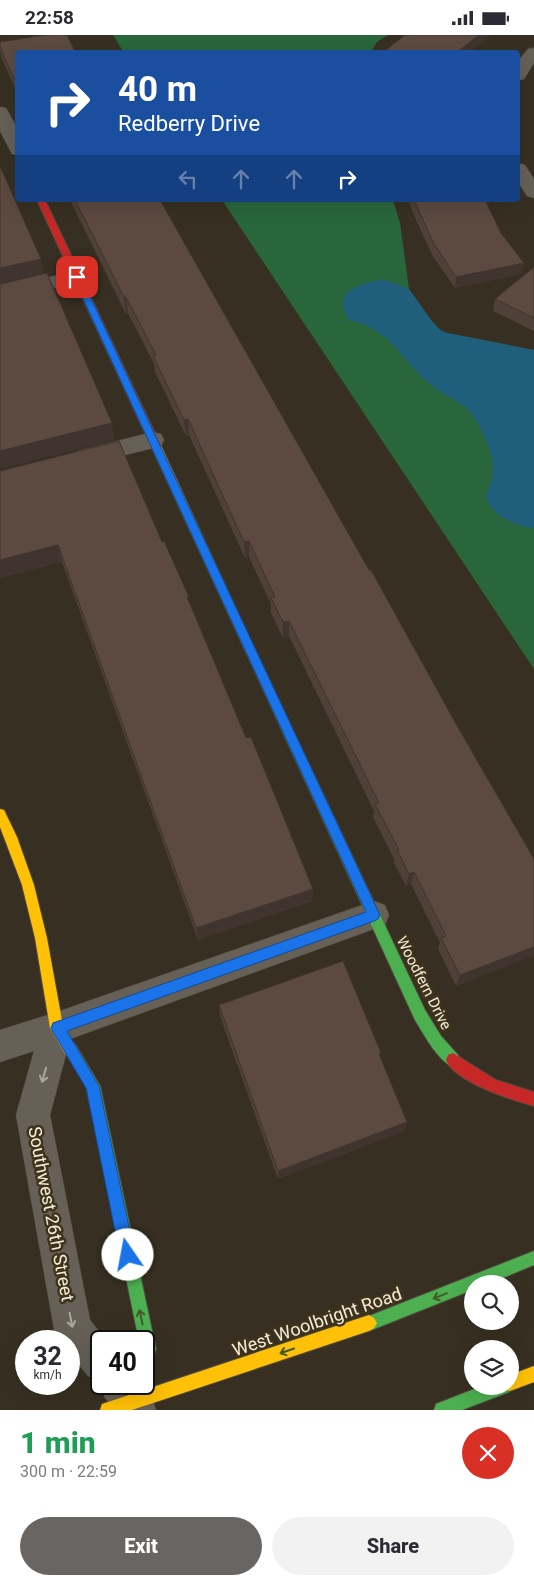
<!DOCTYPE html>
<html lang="en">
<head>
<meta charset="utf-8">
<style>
  :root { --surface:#fff; --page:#f2f2f3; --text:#2b2b33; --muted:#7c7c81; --accent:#686563 }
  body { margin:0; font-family:Roboto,sans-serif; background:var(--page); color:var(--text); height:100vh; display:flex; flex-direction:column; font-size:19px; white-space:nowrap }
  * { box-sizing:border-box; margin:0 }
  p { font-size:16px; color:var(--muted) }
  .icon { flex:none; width:28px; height:28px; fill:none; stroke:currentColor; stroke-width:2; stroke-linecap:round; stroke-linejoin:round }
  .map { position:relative; height:1375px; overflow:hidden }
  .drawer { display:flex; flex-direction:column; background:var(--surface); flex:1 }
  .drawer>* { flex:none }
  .banner { position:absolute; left:15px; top:15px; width:505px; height:152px; border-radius:5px; box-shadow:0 5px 20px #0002; background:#1a4fa0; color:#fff; overflow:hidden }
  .tools { position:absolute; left:464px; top:1240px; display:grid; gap:10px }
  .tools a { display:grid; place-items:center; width:55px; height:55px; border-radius:50%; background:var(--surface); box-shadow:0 5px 20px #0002; font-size:25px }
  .speed { position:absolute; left:15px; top:1295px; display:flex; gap:10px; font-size:25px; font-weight:700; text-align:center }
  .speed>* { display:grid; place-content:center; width:65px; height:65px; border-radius:50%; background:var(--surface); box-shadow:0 5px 20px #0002; line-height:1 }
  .speed small { font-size:12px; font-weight:400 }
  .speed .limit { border:2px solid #111; border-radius:8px; background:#fff; color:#111 }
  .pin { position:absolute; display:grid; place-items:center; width:42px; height:42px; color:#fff; margin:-21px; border-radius:10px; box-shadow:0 2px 8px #0006 }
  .me { position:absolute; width:55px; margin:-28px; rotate:348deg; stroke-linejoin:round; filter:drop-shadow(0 0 4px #0008) }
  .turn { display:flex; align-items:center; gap:18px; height:105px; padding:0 20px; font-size:22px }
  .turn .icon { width:65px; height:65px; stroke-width:2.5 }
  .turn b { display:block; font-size:35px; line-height:42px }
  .lanes { display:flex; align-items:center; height:48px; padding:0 20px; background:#0003; justify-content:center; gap:25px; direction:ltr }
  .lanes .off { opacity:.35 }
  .round { display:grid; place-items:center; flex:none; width:52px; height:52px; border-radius:26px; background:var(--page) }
  .head { display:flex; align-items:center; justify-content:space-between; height:85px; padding:0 20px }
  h1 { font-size:30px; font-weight:800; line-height:38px; color:#1e9e55 }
  .button { display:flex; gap:10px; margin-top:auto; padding:10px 20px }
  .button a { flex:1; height:58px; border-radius:30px; background:var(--accent); color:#fff; font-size:20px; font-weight:800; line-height:58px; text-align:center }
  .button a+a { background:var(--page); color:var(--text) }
  .status { display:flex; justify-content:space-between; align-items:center; height:35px; padding:0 25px; background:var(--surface); direction:ltr }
  .status svg { height:14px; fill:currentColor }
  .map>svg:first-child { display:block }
  .green { fill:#29663c }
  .water { fill:#1f5f7c }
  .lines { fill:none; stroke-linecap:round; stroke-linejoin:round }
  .street-casing { stroke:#514b3f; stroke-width:1 }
  .fast-casing { stroke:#514b3f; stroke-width:2 }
  .slow-casing { stroke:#514b3f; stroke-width:2 }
  .jam-casing { stroke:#514b3f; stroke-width:2 }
  .street { fill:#666057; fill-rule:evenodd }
  .fast { fill:#4caf50; fill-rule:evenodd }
  .slow { fill:#ffc107; fill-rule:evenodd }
  .jam { fill:#c62828; fill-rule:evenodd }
  .wall { fill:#4f4038 }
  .shaded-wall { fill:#40342e }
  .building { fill:#5c4a41; stroke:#40342e }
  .oneway { stroke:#aea79b }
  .oneway2 { stroke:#43592a }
  .route { fill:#1a73e8; stroke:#114b97 }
  .labels { text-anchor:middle; stroke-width:5; stroke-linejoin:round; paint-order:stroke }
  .street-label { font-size:15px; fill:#f5eedf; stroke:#3f341a }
  .near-street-label { font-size:18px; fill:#f5eedf; stroke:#3f341a }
</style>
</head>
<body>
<div class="status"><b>22:58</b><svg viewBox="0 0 49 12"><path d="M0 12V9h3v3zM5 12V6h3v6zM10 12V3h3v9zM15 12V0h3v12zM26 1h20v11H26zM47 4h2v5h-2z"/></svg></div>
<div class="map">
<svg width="534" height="1375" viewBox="0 0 534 1375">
  <rect width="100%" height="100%" fill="#373022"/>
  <g class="green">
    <path d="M113,0H388L377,7L371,17L124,18Z"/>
    <path d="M222,165H393L400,188L409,254L431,285L440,295L447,298L534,315V634Z"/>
  </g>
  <path class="water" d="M383,244L409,254L431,285L440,295L447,298L534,315V493C517,492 493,482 487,464C485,457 489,453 491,447C494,437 493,426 490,416C485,402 479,387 469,376C459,365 445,361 434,352C400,327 396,296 349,285C330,256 360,249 383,244Z"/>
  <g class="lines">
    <defs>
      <g id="street">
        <path d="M534,13V28L524,44L518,45V26L528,14Z"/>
        <path d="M0,72L6,73L18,95V120L12,119L0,96Z"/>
        <path d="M518,128L525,130L534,144V163L527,161L518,147Z"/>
        <path d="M77,236L84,238L87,242L84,246L0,265V253Z"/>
        <path d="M153,397L161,399L164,405L161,411L86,430L78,428L74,422L78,416Z"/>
        <path d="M374,866L385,870L389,880L385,890L70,1004L50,1080L90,1285L107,1306H101V1349L144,1348L148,1352L156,1375H116L105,1363L100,1349L101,1347L88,1341L69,1318V1306H59L54,1294L16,1080L34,1016L0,1027V995L57,977Z"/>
      </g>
      <g id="fast">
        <path d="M250,611L255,615L425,975L441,1001L458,1020L460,1025L458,1030L453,1032C437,1025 424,999 415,985L245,615Z"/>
        <path d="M70,1007L75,1009L100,1051L156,1314L149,1334L144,1337V1306H139L87,1053L63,1014L65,1009Z"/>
        <path d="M534,1216V1230L488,1249H472V1255L369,1296L364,1293L361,1288L364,1283Z"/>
        <path d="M510,1349L511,1351L509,1357L462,1375H434L436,1369L482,1351H510Z"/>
      </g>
      <g id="slow">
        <path d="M156,408L161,411L255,615L254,618L250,619L245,615L151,411Z"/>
        <path d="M0,774L4,775L17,802L34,850L47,903L63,991L77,1014L75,1019L70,1021L65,1019L50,993L35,903L22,850L0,792Z"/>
        <path d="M369,1280L374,1283L377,1288L374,1293L369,1296L132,1375H100L102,1369Z"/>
        <path d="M534,1331V1347L510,1356L504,1354V1351H510V1340Z"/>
      </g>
      <g id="jam">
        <path d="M37,165H45L161,411L159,413H153L151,411Z"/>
        <path d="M453,1018L496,1045L534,1057V1071C512,1065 455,1047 446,1025L448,1020Z"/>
      </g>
    </defs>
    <use href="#street" class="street-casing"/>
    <use href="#fast" class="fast-casing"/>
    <use href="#slow" class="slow-casing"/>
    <use href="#jam" class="jam-casing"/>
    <use href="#street" class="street"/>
    <use href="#fast" class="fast"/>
    <use href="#slow" class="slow"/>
    <use href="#jam" class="jam"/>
  </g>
  <g class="wall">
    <path d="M0,7L18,18V60L2,24L0,15Z"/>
    <path d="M70,165H160L456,689L534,824L456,951L438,914L440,908L411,849L406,851L394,828L395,826L373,782L374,776L289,601L283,603L271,578V569L249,522L245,523L189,400L186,401L155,337L154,329L128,278L126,279Z"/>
    <path d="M409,165H485L501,198L524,228L521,239L455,253L432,220L412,176Z"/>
    <path d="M534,232V296L493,276L495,264Z"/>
    <path d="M0,436L190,568L246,703L313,854L312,866L198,905L62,527Z"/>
    <path d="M219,970L380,1023L407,1087L404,1096L278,1144L220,981Z"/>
  </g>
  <g class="shaded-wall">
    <path d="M479,0H491L469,18H456Z"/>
    <path d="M41,224L44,241L0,251V233Z"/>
    <path d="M524,228L521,239L455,253L456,242Z"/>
    <path d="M124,262H126L128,278L126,279Z"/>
    <path d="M188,384L189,400L186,401L184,385Z"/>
    <path d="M112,388L114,405L0,434V416Z"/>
    <path d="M249,506V522L245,523L244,507Z"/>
    <path d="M58,510L62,527L0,543V525Z"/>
    <path d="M289,586V601L283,603V587Z"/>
    <path d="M414,837L411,849L406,851L409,839Z"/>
    <path d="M313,854L312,866L198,905L196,893Z"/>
    <path d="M534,912V921L456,951L460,940Z"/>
    <path d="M407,1087L404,1096L278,1144V1136Z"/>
  </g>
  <g class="building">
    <path d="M44,0H67L76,18H18V50L9,33L0,11V7Z"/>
    <path d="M405,0H479L456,18H382Z"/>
    <path d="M0,131L41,224L0,233Z"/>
    <path d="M75,165H160L369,535H371L456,689L534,824V912L460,940L441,903L446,901L414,837L409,839L397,815H399L375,769L379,768L289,586L283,587L271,563L275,562L249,506L244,507L188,384L184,385L153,321L156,320L126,262H124Z"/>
    <path d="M414,165H485L501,198L524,228L456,242L434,209Z"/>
    <path d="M534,232V283L495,264Z"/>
    <path d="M47,238L112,388L0,416V249Z"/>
    <path d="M119,406L162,507L164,506L189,562H187L246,703L251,702L313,854L196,893L58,510L0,525V436Z"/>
    <path d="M343,926L381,1018L379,1019L407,1087L278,1136L219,970Z"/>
  </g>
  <defs><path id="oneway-shaft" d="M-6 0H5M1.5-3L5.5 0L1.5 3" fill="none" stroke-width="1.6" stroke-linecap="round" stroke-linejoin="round" transform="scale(1.25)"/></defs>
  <g class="oneway">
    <use href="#oneway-shaft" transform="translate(44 1040) rotate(106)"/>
    <use href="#oneway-shaft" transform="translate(71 1285) rotate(79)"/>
  </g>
  <g class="oneway2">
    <use href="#oneway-shaft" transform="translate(440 1261) rotate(158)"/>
    <use href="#oneway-shaft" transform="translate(141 1282) rotate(-102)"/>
    <use href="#oneway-shaft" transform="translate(287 1316) rotate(161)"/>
  </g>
  <path class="route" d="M77,239L81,242L380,880L378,884L374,886L67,996L99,1051L135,1220L133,1225L128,1227L122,1225L120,1220L86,1053L53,997L51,993L53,988L366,877L73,242Z"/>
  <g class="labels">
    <g class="street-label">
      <text transform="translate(424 948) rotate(63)" y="5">Woodfern Drive</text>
    </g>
    <g class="near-street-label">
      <text transform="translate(51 1179) rotate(79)" y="6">Southwest 26th Street</text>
      <text transform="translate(317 1287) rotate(-19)" y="6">West Woolbright Road</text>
    </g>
  </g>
</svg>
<div class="tools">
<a><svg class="icon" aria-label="search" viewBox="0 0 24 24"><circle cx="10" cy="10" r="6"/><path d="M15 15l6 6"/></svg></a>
<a><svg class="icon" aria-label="layers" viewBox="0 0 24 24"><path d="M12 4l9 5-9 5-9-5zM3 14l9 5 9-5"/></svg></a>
</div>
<div class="speed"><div>32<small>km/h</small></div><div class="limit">40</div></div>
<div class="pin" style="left:77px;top:242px;background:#d93025"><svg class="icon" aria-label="arrive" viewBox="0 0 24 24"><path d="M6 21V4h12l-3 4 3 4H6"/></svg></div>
<svg class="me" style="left:128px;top:1220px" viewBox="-20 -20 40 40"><circle r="19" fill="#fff"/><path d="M0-13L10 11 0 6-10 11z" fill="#1a73e8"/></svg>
<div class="banner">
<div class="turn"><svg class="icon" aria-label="right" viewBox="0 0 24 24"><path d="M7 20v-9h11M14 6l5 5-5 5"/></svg><div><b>40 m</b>Redberry Drive</div></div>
<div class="lanes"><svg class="icon off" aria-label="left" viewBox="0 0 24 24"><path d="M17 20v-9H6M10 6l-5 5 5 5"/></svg><svg class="icon off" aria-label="ahead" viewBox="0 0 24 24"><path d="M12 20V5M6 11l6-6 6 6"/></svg><svg class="icon off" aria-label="ahead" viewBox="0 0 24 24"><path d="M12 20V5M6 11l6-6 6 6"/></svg><svg class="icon" aria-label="right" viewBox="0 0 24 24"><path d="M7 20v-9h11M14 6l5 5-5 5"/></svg></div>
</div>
</div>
<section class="drawer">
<div class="head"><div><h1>1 min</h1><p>300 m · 22:59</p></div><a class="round" style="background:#d93025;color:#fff"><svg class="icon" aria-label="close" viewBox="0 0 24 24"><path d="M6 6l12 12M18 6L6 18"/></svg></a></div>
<div class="button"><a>Exit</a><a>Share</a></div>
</section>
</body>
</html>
